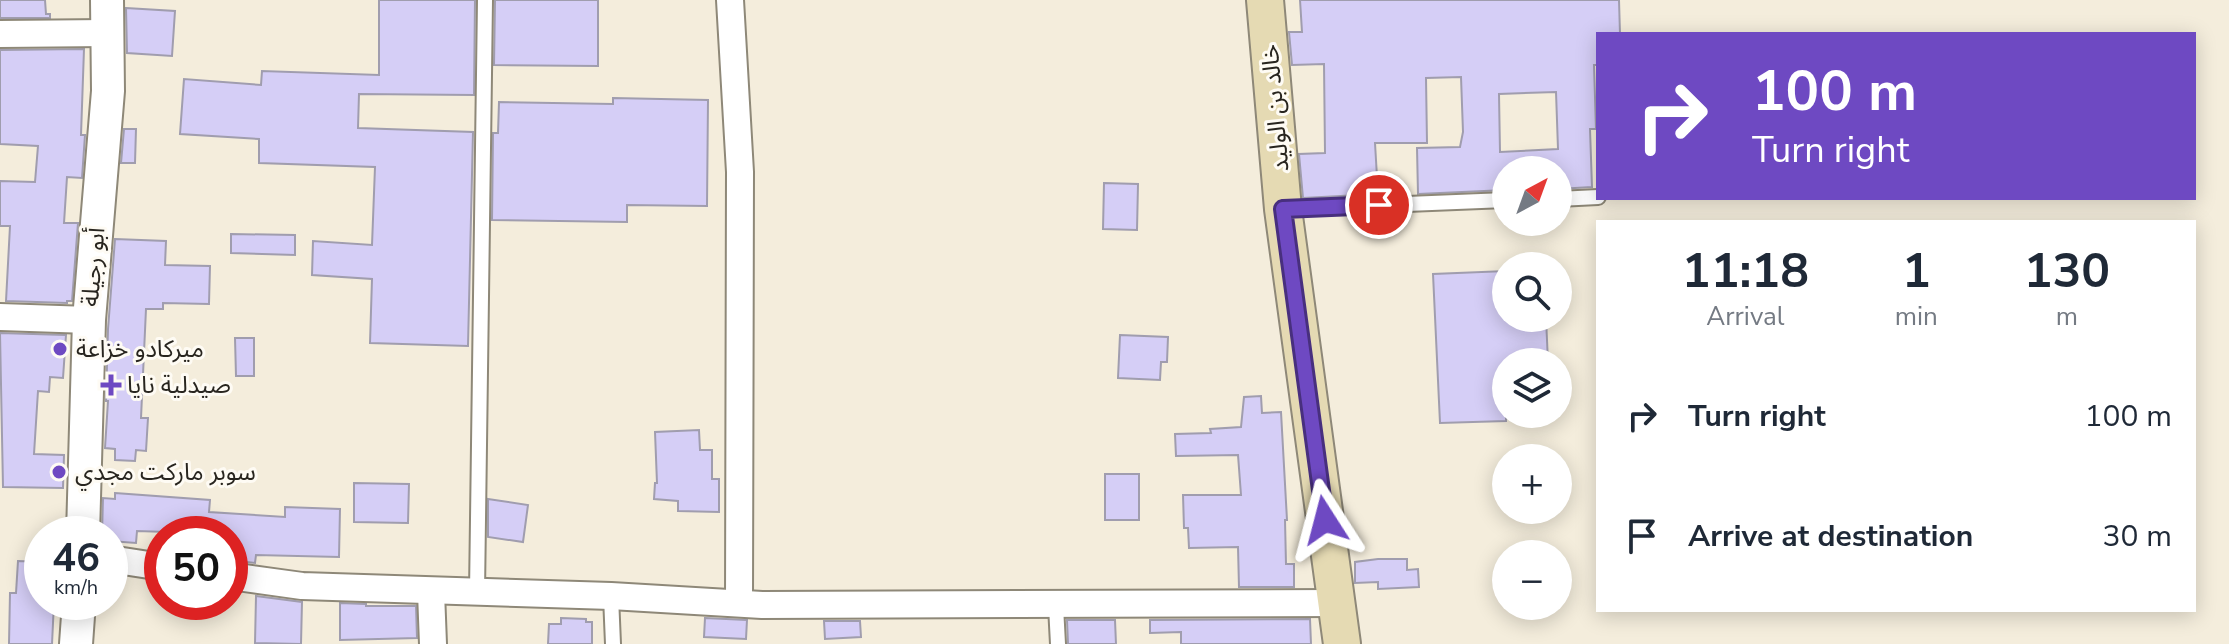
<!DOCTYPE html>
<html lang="en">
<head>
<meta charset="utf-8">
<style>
  :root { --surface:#fff; --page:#f2f2f3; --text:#1f2937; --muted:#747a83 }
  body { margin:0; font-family:"Nunito Sans","Noto Sans Arabic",sans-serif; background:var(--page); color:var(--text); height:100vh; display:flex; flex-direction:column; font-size:30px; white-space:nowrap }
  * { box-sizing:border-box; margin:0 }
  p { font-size:26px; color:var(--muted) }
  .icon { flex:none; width:44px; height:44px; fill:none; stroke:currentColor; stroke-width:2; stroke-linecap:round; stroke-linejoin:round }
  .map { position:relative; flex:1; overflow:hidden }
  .details { position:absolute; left:1596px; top:220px; width:600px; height:392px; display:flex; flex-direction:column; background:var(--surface); border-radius:0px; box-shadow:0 4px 20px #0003 }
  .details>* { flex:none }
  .hud { position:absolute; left:1596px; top:32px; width:600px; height:168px; border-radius:0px; box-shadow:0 4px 20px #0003; background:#6e49c2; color:#fff; overflow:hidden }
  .needle { width:52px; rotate:41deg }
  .buttons { position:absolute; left:1492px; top:156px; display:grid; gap:16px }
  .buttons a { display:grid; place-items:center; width:80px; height:80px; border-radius:50%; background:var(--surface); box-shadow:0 4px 20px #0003; font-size:40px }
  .speed { position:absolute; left:24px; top:516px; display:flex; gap:16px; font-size:40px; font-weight:700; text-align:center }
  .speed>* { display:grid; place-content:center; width:104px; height:104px; border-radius:50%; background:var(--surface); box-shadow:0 4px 20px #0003; line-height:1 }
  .speed small { font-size:20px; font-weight:400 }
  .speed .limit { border:12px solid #d22; background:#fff; color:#111 }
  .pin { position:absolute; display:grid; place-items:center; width:68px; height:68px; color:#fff; margin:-34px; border:4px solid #fff; border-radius:50%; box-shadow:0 2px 8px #0007 }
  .me { position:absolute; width:88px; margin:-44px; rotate:351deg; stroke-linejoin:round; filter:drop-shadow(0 0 6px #0008) }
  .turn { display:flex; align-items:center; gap:28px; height:168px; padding:0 24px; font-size:36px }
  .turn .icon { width:104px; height:104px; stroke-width:2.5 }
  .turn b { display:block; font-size:56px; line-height:68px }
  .eta { display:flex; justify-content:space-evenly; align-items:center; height:136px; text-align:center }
  .eta b { font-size:48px; font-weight:700; line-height:56px }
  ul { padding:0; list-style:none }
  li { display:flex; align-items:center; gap:24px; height:120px; padding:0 24px }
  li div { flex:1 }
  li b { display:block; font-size:30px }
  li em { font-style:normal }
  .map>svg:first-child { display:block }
  .building { fill:#d5cef6; stroke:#a09dae; stroke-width:2; fill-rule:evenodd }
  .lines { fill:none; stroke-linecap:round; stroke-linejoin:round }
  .service-casing { stroke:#8e8878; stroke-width:18 }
  .minor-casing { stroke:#8e8878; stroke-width:30 }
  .tertiary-casing { stroke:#8e8878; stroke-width:36 }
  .secondary-casing { stroke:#8e8878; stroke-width:40 }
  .service { stroke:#fff; stroke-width:14 }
  .minor { stroke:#fff; stroke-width:26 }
  .tertiary { stroke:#fff; stroke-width:32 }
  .secondary { stroke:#e5dab3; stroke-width:36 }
  .route-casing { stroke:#482f7e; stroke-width:20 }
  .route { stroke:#6e49c2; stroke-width:14 }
  .poi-dot { fill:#6e49c2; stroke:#fefbf4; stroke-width:3 }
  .labels { text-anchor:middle; stroke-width:6; stroke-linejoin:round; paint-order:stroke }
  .street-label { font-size:24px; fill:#28251f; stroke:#fefbf4 }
  .poi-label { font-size:24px; fill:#28251f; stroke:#fefbf4; text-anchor:start }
</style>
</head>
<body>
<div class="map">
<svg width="2229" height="644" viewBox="0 0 2229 644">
  <rect width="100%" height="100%" fill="#f4eddc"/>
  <g class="building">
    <path d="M0,0H45L46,14H50V18H0Z"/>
    <path d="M379,0H475L474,95L359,94L358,128L473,132L468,346L370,343L372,279L312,275L313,241L372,245L375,167L259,163V139L180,134L184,79L261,85L262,71L379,75Z"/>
    <path d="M495,0H598V66L494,65Z"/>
    <path d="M1300,0H1619L1620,34H1597V65H1594L1596,129H1590L1592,187L1558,189V170H1506V190L1418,194L1417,148L1460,147L1463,132L1461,77L1426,78L1427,143H1375L1378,194L1303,198L1299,154L1325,153L1324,64L1292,65L1289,32H1302ZM1556,92L1558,149L1500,152L1499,94Z"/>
    <path d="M126,8L175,11L172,56L127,53Z"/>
    <path d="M84,49L81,135H85L82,178L67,177L64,223H78L72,301H67V303L6,301L10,226H0V181L35,182L38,146L0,144V50Z"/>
    <path d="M613,98L708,100L707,206L627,205V222L492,220L493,133H498L499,102L613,104Z"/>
    <path d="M124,129H136L135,163H121Z"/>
    <path d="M1104,183L1138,184L1137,230L1103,229Z"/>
    <path d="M231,234L295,235V255L231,253Z"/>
    <path d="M115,239L166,241L165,265L210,266L209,304L163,303V309H146L141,418H148L146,451L136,450L135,461L115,460V449L105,448L108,401H106L108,329Z"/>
    <path d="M1506,271V318H1546L1548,362H1506V421L1440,423L1433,274Z"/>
    <path d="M0,333L66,335L63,378L50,377L49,392L38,391L34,454L64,455L63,488L3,487Z"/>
    <path d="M1120,335L1168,337L1167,362H1161L1160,380L1118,378Z"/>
    <path d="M235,338H254V376H236Z"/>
    <path d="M1261,396L1262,413L1281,412L1287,520H1285L1286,564H1294V587H1239L1238,547L1189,548L1188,528H1184L1183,495H1241L1238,455L1176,456L1175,434L1211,433L1210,429L1241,427L1244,397Z"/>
    <path d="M699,430L700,450H712V479H719V512L678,511V501L654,499L655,483H657L655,432Z"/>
    <rect x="1105" y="474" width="34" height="46"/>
    <path d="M354,483L409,484L408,523L354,522Z"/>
    <path d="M115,493L210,500L209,512L285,517V507L340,509L339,557L256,555L255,563L230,560V534L137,531L136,543L110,541V534H102L103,498L115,499Z"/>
    <path d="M488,499L528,505L523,542L488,537Z"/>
    <path d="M1378,559H1407V570L1418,569L1419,587L1378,589V582L1355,583V562Z"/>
    <path d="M18,561L42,562V602H54L52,644H9L10,593H16Z"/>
    <path d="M256,596L302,602L301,644L255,643Z"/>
    <path d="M340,603L366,604V606H416L417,638L340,640Z"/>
    <path d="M561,618L586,619V622H592V644H548L549,624H561Z"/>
    <path d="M705,618L747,620L746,639L704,637Z"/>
    <path d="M1310,619L1311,644H1181V632L1150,633V620Z"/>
    <path d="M1067,620H1115L1116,644H1068Z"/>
    <path d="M824,621H860L861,637L825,639Z"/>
  </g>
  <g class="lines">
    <defs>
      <g id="service">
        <path d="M1558,199L1598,197"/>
        <path d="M1283,209L1506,200"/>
        <path d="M477,593L485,0"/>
        <path d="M611,596L613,644"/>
        <path d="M1056,606L1058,644"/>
      </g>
      <g id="minor">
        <path d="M730,0L740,172L739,603"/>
        <path d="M0,34L107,33"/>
        <path d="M0,317L89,320"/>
        <path d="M110,559L162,567"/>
        <path d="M230,576L302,586L611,596L762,605L1338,603"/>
        <path d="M431,592L433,644"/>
      </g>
      <g id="tertiary">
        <path d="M83,534L89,320L108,91L107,0"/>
        <path d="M76,644L79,602"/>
      </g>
      <path id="secondary" d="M1265,0L1283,209L1342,644"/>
    </defs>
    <use href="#service" class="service-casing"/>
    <use href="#minor" class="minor-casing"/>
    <use href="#tertiary" class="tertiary-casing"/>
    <use href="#secondary" class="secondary-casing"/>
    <use href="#service" class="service"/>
    <use href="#minor" class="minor"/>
    <use href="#tertiary" class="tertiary"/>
    <use href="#secondary" class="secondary"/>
  </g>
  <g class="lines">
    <defs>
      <path id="route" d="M1325,520L1283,209L1379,205"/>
    </defs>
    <use href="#route" class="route-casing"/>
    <use href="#route" class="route"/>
  </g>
  <g class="poi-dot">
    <circle cx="60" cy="349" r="8"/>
    <path d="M107 373h8v8h8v8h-8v8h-8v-8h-8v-8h8z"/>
    <circle cx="59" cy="472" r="8"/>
  </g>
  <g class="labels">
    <g class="street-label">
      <text transform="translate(1275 108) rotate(-95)" y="8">خالد بن الوليد</text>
      <text transform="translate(93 267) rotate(-85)" y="8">أبو رجيلة</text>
    </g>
    <g class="poi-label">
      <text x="76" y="357">ميركادو خزاعة</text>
      <text x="127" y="393">صيدلية نايا</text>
      <text x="75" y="480">سوبر ماركت مجدي</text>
    </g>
  </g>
</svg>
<div class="buttons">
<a><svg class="needle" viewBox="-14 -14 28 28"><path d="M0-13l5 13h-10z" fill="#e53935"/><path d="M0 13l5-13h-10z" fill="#747a83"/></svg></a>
<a><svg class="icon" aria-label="search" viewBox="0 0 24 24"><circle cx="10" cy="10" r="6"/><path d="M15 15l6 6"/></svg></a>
<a><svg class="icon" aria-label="layers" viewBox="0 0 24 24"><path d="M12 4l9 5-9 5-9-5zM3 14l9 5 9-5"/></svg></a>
<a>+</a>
<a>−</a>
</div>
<div class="speed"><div>46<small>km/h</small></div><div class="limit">50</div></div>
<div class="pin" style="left:1379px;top:205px;background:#d93025"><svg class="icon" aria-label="arrive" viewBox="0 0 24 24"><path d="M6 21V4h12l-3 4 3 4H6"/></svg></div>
<svg class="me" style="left:1325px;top:520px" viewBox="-20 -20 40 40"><path d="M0-17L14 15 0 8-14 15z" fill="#6e49c2" stroke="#fff" stroke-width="4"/></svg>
<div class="hud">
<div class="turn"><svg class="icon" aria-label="right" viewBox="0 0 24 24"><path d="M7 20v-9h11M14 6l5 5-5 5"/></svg><div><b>100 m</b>Turn right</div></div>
</div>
<section class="details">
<div class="eta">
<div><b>11:18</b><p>Arrival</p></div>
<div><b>1</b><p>min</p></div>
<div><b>130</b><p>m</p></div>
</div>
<ul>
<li><svg class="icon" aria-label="right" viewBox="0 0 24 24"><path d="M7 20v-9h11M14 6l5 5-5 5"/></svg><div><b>Turn right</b></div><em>100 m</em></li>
<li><svg class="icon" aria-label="arrive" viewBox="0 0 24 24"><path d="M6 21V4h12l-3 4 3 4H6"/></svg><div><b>Arrive at destination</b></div><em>30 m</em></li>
</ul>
</section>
</div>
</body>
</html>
